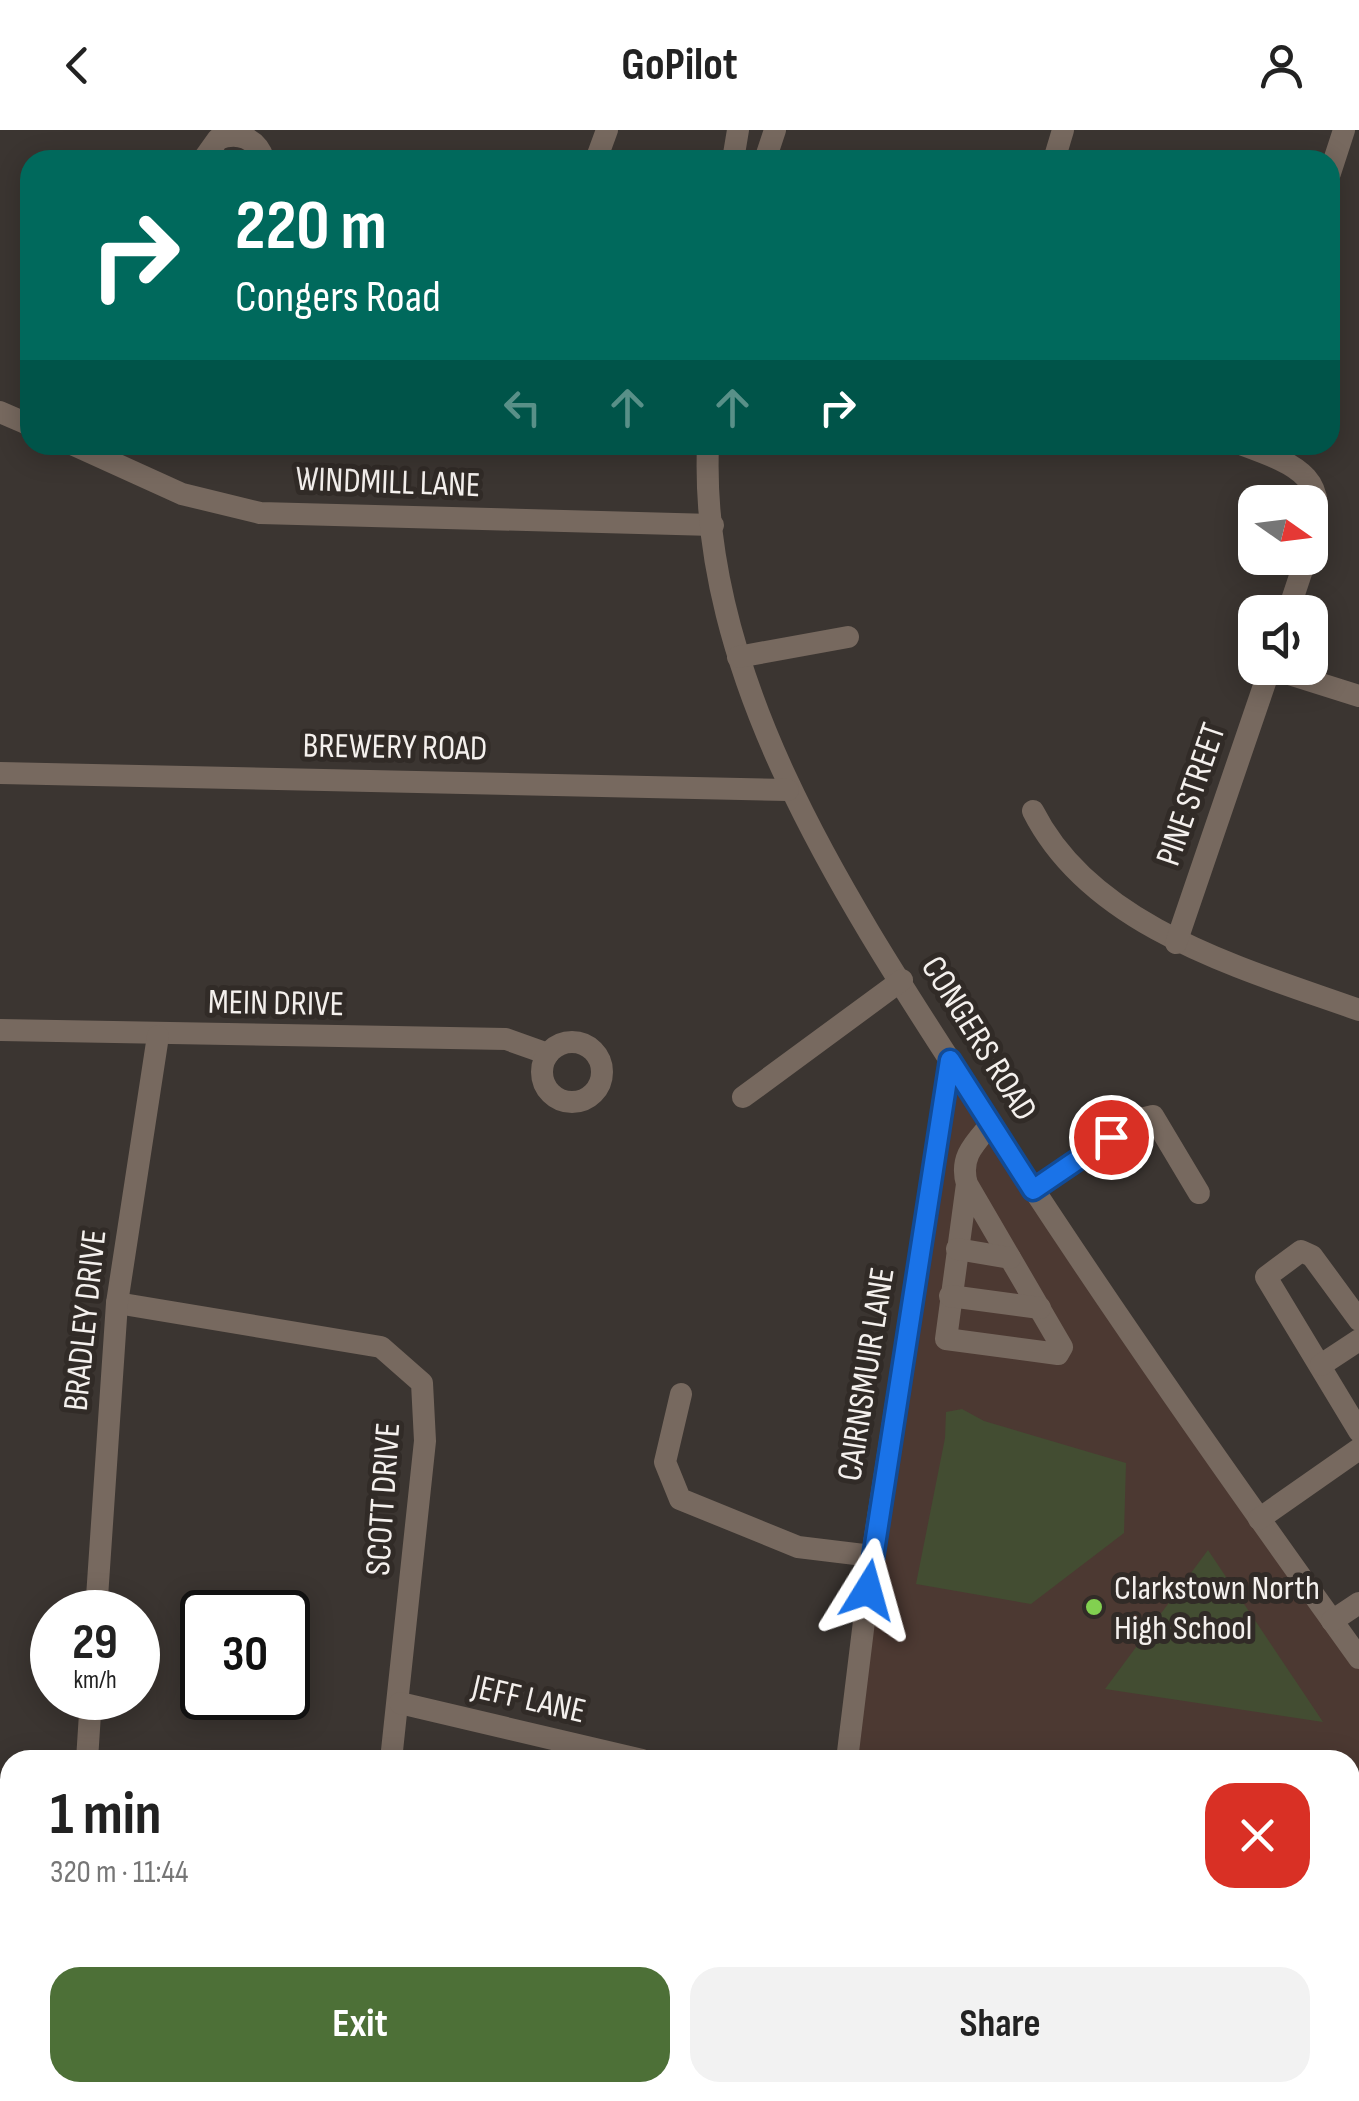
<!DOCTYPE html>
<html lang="en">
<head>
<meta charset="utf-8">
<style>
  :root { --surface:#fff; --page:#f2f2f2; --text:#222; --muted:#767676; --accent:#4d7037 }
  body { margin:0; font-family:"Sofia Sans Condensed",sans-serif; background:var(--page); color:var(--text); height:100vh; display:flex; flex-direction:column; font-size:38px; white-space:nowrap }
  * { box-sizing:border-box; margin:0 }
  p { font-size:32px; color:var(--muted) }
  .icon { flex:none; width:55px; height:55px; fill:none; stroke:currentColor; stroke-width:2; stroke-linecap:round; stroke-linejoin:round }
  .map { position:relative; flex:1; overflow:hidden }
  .side { position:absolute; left:0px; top:1620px; width:1360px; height:352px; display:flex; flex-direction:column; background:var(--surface); border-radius:30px 30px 0 0; box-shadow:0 5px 25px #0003 }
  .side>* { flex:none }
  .guide { position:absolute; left:20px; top:20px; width:1320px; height:305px; border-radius:30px; box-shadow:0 5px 25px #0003; background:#00695c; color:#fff; overflow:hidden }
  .needle { width:65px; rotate:104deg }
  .fabs { position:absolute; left:1238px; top:355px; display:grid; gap:20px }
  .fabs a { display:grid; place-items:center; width:90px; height:90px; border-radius:20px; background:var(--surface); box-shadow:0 5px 25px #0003; font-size:50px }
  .speed { position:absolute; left:30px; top:1460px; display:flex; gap:20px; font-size:50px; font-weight:700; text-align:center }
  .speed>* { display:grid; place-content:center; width:130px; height:130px; border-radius:50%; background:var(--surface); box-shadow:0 5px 25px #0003; line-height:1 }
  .speed small { font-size:25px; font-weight:400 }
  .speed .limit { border:5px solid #111; border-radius:15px; background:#fff; color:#111 }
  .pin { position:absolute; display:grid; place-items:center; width:85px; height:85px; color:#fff; margin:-42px; border:5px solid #fff; border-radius:50%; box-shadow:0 2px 10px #0007 }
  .me { position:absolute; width:110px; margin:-55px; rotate:8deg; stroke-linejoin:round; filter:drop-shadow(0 0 8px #0008) }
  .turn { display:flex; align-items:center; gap:35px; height:210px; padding:0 50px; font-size:45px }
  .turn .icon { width:130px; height:130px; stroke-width:2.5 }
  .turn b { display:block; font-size:70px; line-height:85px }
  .lanes { display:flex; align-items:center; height:95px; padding:0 50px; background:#0003; justify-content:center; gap:50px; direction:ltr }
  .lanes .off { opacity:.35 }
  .round { display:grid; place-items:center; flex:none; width:105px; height:105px; border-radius:30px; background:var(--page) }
  .overview { display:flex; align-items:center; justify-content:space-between; height:170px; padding:0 50px }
  h1 { font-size:60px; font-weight:700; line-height:75px }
  .button { display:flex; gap:20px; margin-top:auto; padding:20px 50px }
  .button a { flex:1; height:115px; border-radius:30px; background:var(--accent); color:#fff; font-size:40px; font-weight:700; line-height:115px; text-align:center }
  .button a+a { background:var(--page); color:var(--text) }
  header { display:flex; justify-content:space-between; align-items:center; height:130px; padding:0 50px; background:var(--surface); font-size:45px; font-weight:700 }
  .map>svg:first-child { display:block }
  .education { fill:#4c3932 }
  .green { fill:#434d32 }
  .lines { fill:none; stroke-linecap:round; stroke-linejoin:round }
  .minor { stroke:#77695f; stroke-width:22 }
  .route-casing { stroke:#114b97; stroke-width:25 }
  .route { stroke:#1a73e8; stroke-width:18 }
  .poi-dot { fill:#82d050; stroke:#312b27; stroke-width:4 }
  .labels { text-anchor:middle; stroke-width:10; stroke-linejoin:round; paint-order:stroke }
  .street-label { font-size:35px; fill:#f4f0ed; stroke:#312b27 }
  .poi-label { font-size:35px; fill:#f4f0ed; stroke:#312b27; text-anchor:start }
</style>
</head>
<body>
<header><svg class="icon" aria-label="back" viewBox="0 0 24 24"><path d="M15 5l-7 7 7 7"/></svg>GoPilot<svg class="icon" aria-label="person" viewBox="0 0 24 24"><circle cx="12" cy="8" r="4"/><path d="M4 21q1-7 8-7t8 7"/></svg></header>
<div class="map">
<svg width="1359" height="1971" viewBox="0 0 1359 1971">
  <rect width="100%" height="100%" fill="#3b3531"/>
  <path class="education" d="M950,930L1359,1528V1971H802L803,1962H1350V1630H847Z"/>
  <g class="green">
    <path d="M962,1279L984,1291L1126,1333L1124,1403L1031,1474L916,1454L945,1308L946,1282Z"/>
    <path d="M1208,1420L1323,1592L1105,1559Z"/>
    <path d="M1350,1882L1359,1884V1971H1273L1275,1963L1350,1962Z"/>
    <path d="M982,1962H1133V1963L1130,1971H982Z"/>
  </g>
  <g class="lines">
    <g class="minor">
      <path d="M203,30L218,9C238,1 257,8 264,30"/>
      <path d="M596,30L607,0"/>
      <path d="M733,30L738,0"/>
      <path d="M765,30L775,0"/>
      <path d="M1054,30L1063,0"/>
      <path d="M1330,43L1344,0"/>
      <path d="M0,282L30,295"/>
      <path d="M74,315L182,364L260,383L713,395"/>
      <path d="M708,315C698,564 866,799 995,1000C1111,1180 1234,1354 1359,1528"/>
      <path d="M1243,315C1300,336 1332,348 1310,415"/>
      <path d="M1288,482L1306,428"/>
      <path d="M738,527L848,507"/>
      <path d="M1270,538L1359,566"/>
      <path d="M0,643L788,660"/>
      <path d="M1033,681C1092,798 1244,839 1359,880"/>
      <path d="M1176,813L1270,538"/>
      <path d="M0,900L506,909L548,924"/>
      <circle cx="572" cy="942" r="30"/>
      <path d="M743,967L902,850"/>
      <path d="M967,1054L946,1209L1058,1224L1062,1217L967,1054C959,1027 975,1013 991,994"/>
      <path d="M1033,1059L1137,990L1153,986L1199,1063"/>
      <path d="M957,1119L1010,1128"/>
      <path d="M950,1166L1040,1178"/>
      <path d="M117,1173L381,1217L422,1253L425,1311L391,1630"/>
      <path d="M1359,1190L1312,1126L1301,1121L1266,1147L1359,1301"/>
      <path d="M1321,1235L1359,1210"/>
      <path d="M681,1264L665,1332L680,1369L798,1417L872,1426"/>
      <path d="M1259,1389L1359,1319"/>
      <path d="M96,1482L117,1173L158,906"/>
      <path d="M1332,1491L1359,1473"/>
      <path d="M400,1573L642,1630"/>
      <path d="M87,1630L91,1568"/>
      <path d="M847,1630L872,1426L950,930"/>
      <path d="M955,1962L962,1971"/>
      <path d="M9,1971L11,1962"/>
      <path d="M348,1971L349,1962"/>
      <path d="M628,1971L629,1962"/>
      <path d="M660,1971L663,1962"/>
      <path d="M802,1971L803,1962"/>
      <path d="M873,1971L876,1962"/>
    </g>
  </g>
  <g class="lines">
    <defs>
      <path id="route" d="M868,1460L950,930L1033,1060L1111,1007"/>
    </defs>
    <use href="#route" class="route-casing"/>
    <use href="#route" class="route"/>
  </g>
  <circle class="poi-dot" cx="1094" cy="1477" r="10"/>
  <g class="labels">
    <g class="street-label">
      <text transform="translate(388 351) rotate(2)" y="12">WINDMILL LANE</text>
      <text transform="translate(395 616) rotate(1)" y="12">BREWERY ROAD</text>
      <text transform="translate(1190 664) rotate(-71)" y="12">PINE STREET</text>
      <text transform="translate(276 872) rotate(1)" y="12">MEIN DRIVE</text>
      <text transform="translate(980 908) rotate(58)" y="12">CONGERS ROAD</text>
      <text transform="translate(84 1190) rotate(-84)" y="12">BRADLEY DRIVE</text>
      <text transform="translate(865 1244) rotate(-81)" y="12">CAIRNSMUIR LANE</text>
      <text transform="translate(382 1369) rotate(-86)" y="12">SCOTT DRIVE</text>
      <text transform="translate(529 1568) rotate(13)" y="12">JEFF LANE</text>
    </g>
    <g class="poi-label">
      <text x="1114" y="1469">Clarkstown North<tspan x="1114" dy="40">High School</tspan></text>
    </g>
  </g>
</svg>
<div class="fabs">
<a><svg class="needle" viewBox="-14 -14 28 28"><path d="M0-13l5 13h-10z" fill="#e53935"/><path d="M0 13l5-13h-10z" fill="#767676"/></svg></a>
<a><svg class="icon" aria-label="sound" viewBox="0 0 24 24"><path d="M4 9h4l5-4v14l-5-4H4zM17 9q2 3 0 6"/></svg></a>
</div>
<div class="speed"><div>29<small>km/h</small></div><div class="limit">30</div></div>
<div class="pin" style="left:1111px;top:1007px;background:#d93025"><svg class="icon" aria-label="arrive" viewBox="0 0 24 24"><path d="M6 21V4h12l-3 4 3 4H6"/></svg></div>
<svg class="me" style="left:868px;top:1460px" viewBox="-20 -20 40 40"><path d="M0-17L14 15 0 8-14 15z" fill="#1a73e8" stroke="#fff" stroke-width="4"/></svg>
<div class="guide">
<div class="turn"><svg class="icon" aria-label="right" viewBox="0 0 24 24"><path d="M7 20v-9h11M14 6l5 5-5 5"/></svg><div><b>220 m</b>Congers Road</div></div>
<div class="lanes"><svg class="icon off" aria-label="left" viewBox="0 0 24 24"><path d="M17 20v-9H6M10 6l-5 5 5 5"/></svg><svg class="icon off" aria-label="ahead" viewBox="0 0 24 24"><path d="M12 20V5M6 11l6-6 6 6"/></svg><svg class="icon off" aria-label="ahead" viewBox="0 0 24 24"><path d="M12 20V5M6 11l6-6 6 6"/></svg><svg class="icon" aria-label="right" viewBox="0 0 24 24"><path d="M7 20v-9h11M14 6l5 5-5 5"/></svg></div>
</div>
<section class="side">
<div class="overview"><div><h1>1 min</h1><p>320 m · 11:44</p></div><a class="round" style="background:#d93025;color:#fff"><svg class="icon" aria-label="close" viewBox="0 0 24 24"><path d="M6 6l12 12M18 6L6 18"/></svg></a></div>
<div class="button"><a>Exit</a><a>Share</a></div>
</section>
</div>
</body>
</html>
